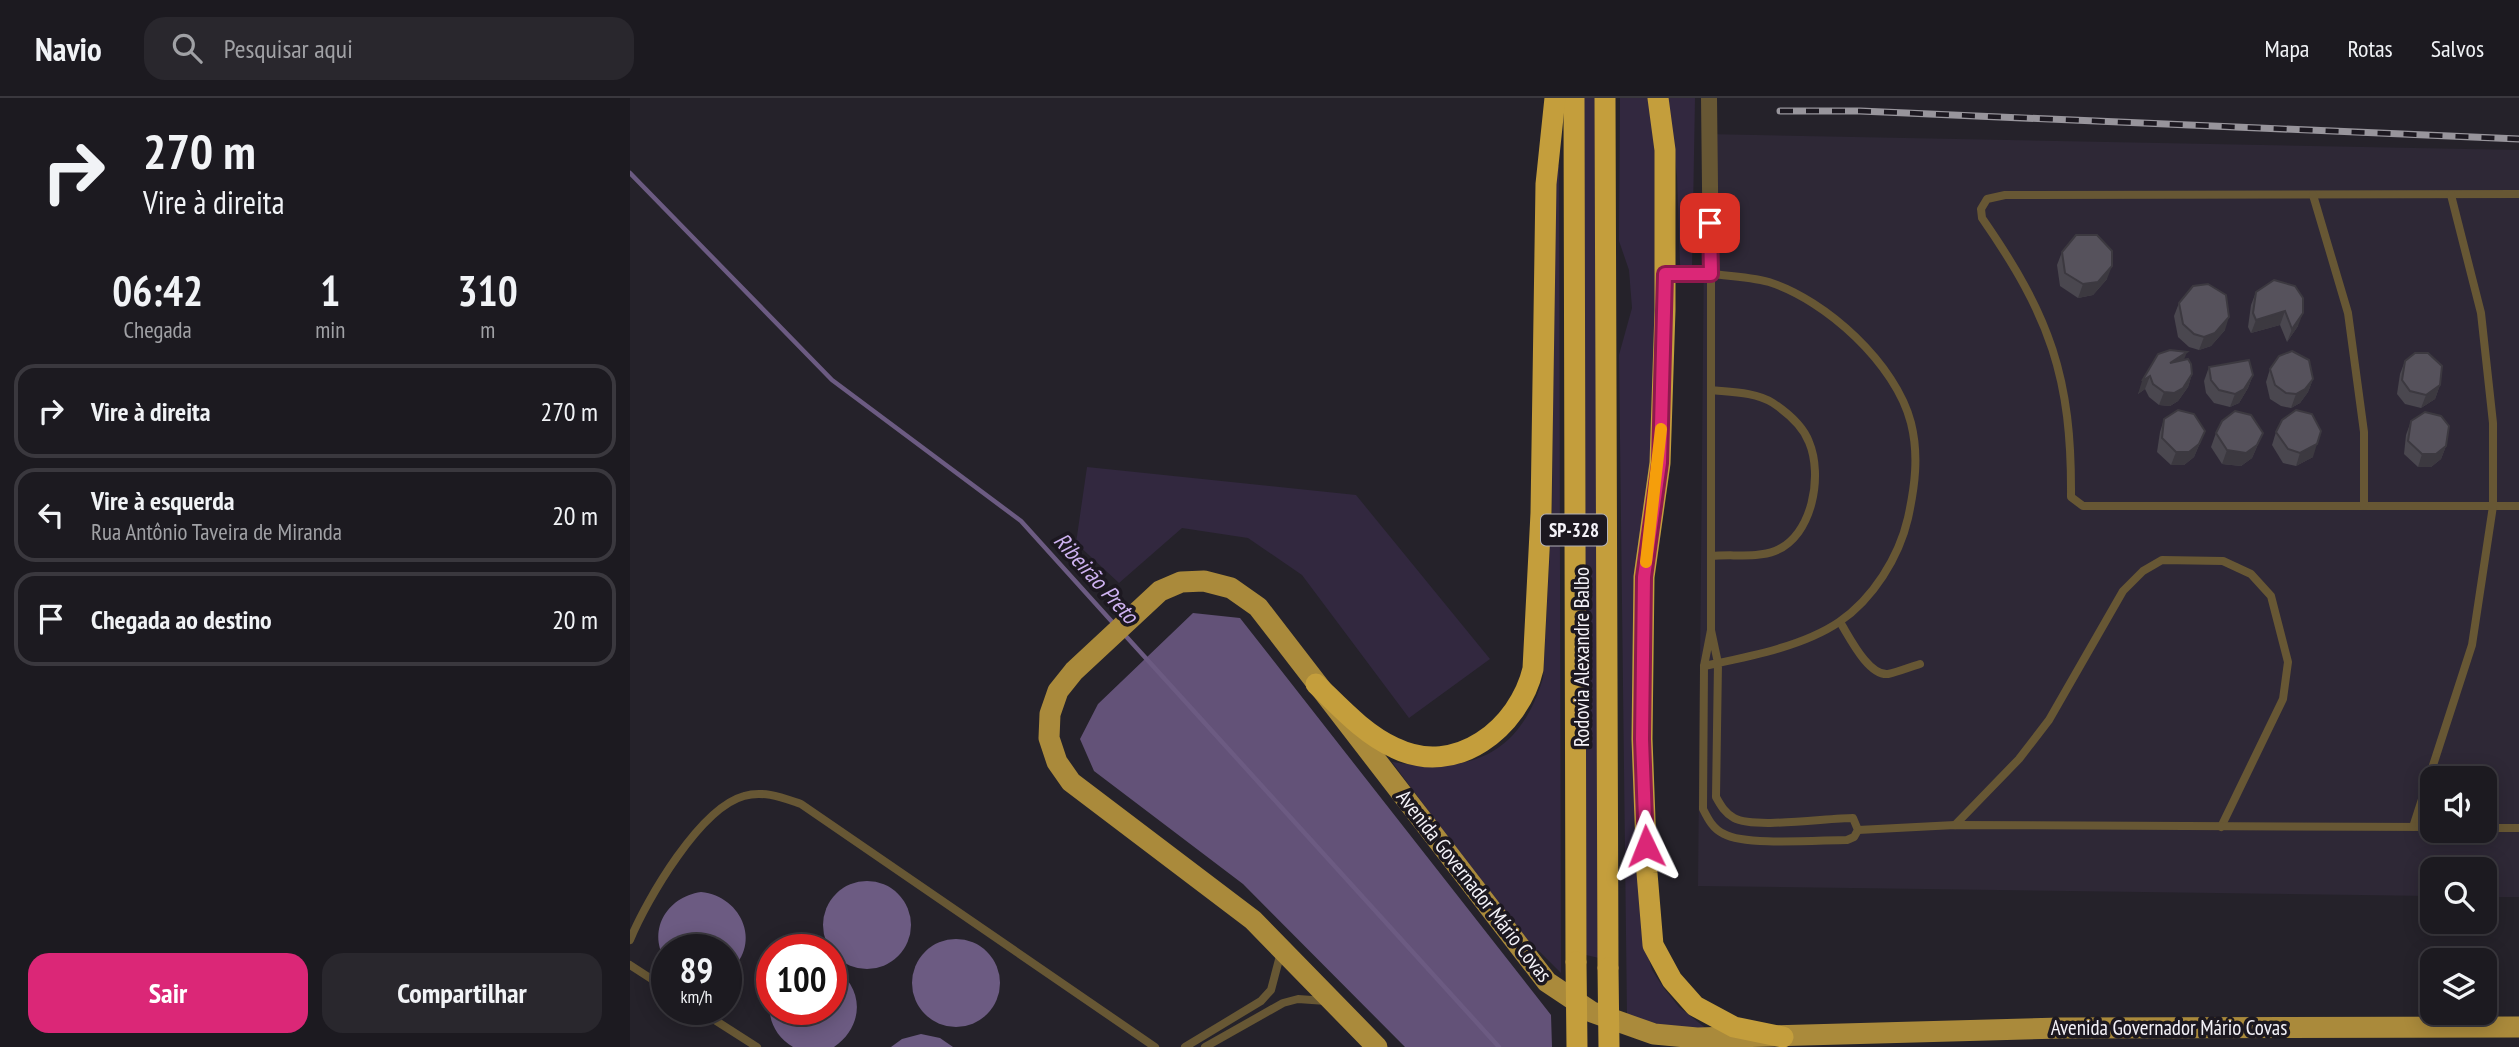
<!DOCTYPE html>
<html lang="pt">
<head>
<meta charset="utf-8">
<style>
  :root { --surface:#1c1a20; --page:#29272d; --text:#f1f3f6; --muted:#a0a1a5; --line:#3a383e; --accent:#db2777 }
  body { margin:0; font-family:"PT Sans Narrow",sans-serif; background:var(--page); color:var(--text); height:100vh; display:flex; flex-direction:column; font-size:26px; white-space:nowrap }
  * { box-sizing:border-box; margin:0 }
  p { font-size:23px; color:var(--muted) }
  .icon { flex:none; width:38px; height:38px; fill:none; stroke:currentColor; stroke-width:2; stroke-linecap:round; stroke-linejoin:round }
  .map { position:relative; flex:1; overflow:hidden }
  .drawer { display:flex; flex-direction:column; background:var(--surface); width:630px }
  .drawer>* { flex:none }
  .hud { background:#1c1a20; color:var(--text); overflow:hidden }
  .controls { position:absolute; left:1790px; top:668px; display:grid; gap:14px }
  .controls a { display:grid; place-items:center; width:77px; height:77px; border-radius:14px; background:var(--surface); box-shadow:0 4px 18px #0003,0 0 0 2px var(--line); font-size:35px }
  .speed { position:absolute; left:21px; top:836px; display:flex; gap:14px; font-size:35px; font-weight:700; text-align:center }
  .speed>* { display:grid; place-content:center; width:91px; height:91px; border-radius:50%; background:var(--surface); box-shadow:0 4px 18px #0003,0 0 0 2px var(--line); line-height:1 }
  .speed small { font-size:18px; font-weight:400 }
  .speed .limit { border:10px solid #d22; background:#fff; color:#111 }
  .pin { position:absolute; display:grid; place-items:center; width:60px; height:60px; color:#fff; margin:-30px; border-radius:14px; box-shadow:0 4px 10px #0006 }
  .me { position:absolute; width:77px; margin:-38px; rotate:358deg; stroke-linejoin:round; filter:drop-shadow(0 0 5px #0008) }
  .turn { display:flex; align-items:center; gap:24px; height:147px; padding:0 28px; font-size:32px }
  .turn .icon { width:91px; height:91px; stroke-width:2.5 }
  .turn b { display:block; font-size:49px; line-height:60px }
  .eta { display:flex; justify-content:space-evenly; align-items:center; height:119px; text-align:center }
  .eta b { font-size:42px; font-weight:600; line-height:49px }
  .primary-button { display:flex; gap:14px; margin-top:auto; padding:14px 28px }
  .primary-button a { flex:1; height:80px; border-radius:21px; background:var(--accent); color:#fff; font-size:28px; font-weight:600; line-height:80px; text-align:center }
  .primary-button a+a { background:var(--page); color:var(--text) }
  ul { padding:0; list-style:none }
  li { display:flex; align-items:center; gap:21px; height:94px; margin:0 14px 10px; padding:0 14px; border:4px solid var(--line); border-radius:21px }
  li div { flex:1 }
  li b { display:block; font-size:26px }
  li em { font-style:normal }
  header { display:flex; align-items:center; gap:42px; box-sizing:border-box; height:98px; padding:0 35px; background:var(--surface); border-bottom:2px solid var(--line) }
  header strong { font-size:33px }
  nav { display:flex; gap:38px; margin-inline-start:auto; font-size:24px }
  .search { width:490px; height:63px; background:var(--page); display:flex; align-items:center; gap:18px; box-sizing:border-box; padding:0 24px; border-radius:21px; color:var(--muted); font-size:26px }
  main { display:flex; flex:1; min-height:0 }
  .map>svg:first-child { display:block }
  .built { fill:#2e2836; fill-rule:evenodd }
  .green { fill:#32283f }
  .forest { fill:#635278 }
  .water { fill:#6c5b82 }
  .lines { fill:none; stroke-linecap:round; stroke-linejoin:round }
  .stream { stroke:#6c5b82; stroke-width:4.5 }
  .service { stroke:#675734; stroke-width:8 }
  .minor { stroke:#675734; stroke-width:16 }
  .primary { stroke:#aa8a3b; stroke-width:21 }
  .motorway { stroke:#c49e3c; stroke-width:21 }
  .rail-casing { stroke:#98959c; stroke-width:7 }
  .rail { stroke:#1c1820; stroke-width:4.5; stroke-dasharray:13; stroke-linecap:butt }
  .motorway-bridge { stroke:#c49e3c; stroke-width:21 }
  .wall { fill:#4a474f }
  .shaded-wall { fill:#3c3940 }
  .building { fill:#56525c; stroke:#3c3940; stroke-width:2 }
  .route-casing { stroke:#8e194d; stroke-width:18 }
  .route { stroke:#db2777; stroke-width:12 }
  .slow { stroke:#f59e0b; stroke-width:12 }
  .labels { text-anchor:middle; stroke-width:7; stroke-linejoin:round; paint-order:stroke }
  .shield { fill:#1c1820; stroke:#b3b1b7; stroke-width:2 }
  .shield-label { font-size:19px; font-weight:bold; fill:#f4f2f8 }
  .street-label { font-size:21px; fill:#f4f2f8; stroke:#1c1820 }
  .water-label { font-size:23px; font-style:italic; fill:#ceb2f1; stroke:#1c1820 }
</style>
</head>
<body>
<header>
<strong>Navio</strong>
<div class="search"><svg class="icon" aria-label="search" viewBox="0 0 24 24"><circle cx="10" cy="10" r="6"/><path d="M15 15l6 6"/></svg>Pesquisar aqui</div>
<nav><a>Mapa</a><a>Rotas</a><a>Salvos</a></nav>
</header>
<main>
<section class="drawer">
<div class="hud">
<div class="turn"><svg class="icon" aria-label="right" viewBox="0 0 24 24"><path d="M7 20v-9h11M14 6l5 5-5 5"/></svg><div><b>270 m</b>Vire à direita</div></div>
</div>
<div class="eta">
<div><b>06:42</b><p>Chegada</p></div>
<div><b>1</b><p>min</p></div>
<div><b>310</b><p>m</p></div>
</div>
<ul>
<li><svg class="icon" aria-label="right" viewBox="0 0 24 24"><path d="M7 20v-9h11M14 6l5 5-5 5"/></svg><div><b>Vire à direita</b></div><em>270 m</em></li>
<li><svg class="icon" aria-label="left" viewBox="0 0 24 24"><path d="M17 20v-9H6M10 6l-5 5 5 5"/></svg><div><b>Vire à esquerda</b><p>Rua Antônio Taveira de Miranda</p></div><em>20 m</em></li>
<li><svg class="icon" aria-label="arrive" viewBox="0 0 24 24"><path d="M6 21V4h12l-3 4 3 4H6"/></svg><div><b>Chegada ao destino</b></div><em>20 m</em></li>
</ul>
<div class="primary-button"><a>Sair</a><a>Compartilhar</a></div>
</section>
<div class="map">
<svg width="1889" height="949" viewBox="0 0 1889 949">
  <rect width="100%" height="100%" fill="#25222a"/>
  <path class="built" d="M1075,36L1889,52V799H1855V772H1802V798L1068,788ZM1802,681H1855V733H1802Z"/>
  <g class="green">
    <path d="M952,0H966L969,860L956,857Z"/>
    <path d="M990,0H1018L1025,50L1027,188L1007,701L1011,832L1022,872L1033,889L1049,909L1078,932L1032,927L997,919L989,257L1002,210L999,172L989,143Z"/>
    <path d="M1038,0H1065L1062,171H1052L1050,166L1047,78Z"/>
    <path d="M925,67L929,68L931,875L908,852L903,854L762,664C838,676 889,660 913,580L922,414Z"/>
    <path d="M457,369L726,397L860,561L779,620L672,477L618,440L552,430L489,485L446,445Z"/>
  </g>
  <path class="forest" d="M563,515L610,520L921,917L922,949H775L613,786L464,673L450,641L468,606Z"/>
  <g class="water">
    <circle cx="237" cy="827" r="44"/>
    <path d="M71,794C113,798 134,849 96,876V852H37V865C16,834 36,799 71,794Z"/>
    <circle cx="326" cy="885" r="44"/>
    <path d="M201,869C235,887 235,928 204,949H163C143,937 135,916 142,894V912H201Z"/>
    <path d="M291,936L310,940L323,949H261L272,941Z"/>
  </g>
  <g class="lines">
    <g class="stream">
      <path d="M0,75L202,282L391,423L484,526"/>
      <path d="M493,535L869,949"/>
    </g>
    <g class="service">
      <path d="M1889,96L1375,97L1357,101L1351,111L1352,120C1420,218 1442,279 1441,399L1453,408H1889"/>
      <path d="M1683,97L1718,215L1734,334V408"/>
      <path d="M1081,292C1101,294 1126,294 1143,305C1158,315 1173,328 1179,344C1193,377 1183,438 1145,453C1128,460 1100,456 1081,458"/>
      <path d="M1210,524C1219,538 1238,578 1258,576C1268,574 1280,569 1290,566"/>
      <path d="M1074,568C1117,559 1172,549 1209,524C1243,501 1269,459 1278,420C1285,388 1289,357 1281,325C1266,266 1196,202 1139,184C1121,179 1100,178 1081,176V532L1088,565L1086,699C1091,708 1095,715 1104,720C1124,731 1196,720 1223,720L1228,732L1224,739L1217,742C1190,742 1115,748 1094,736C1083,731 1078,721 1073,711L1074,568L1081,532"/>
      <path d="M1325,727L1389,661L1419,622L1493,493L1513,473L1532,462L1593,463L1621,476L1641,498L1658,564L1653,601L1591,729"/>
      <path d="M1783,729L1842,547L1863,408V325L1851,215L1821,97"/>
      <path d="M1855,730H1889"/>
      <path d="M1228,732L1325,727L1802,729"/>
      <path d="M0,842C17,801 70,710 114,698C134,692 153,700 171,706L525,949"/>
      <path d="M0,867L37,891"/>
      <path d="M69,912L127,949"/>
      <path d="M555,949L631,903L641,892L651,854"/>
      <path d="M575,949L653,905L668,901L696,903"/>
    </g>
    <path class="minor" d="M1036,176H1081L1079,0"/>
    <path class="primary" d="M747,949L623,822L441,684L427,664L419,640L420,616L428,593L444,573L530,493L551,484L574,483L601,490L628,509L917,884L962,914L1024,936L1067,940L1431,930L1889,929"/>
    <g class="motorway">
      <path d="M944,0L946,864"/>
      <path d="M975,0L978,870"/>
      <path d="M1028,0L1035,52V212L1030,365L1014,479L1012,641L1017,775L1023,847L1042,882L1065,908L1104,929L1153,939"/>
      <path d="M686,586C710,609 734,636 765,650C826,680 889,630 903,571L911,415L916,86L925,0"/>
    </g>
    <defs>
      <path id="rail" d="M1150,13H1230L1889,41"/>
    </defs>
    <use href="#rail" class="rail-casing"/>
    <use href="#rail" class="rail"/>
    <g class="motorway-bridge">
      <path d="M946,864L947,949"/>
      <path d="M978,870L979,949"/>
    </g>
  </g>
  <g class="wall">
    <path d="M1432,154L1477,181L1463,197L1448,200L1430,188L1427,167Z"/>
    <path d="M1644,182L1668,228L1657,244L1650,227L1621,235L1618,229L1621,207L1626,194Z"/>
    <path d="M1549,205L1595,232L1581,248L1569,252L1559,249L1548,239L1544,218Z"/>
    <path d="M1528,256L1554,262L1562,276L1558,289L1548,303L1540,308L1529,307L1519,299L1515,291L1508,296Z"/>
    <path d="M1775,263L1810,287L1805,301L1791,310L1775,306L1767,296L1770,276Z"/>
    <path d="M1579,269L1623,277L1618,290L1609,305L1600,309L1584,305L1576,295L1574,283Z"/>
    <path d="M1640,271L1683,281L1678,294L1670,305L1661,310L1651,308L1640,301L1636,284Z"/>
    <path d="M1534,321L1575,333L1564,359L1554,367H1541L1527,354L1530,334Z"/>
    <path d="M1781,323L1816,348L1811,361L1801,369H1788L1774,356L1776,337Z"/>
    <path d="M1646,334L1683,359L1666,368L1653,365L1642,347Z"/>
    <path d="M1586,335H1633L1622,360L1611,368L1592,366L1581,349Z"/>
  </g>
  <g class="shaded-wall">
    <path d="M1482,168L1477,181L1463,197L1448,200L1453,186Z"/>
    <path d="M1655,213L1650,227L1621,235L1626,222Z"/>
    <path d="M1673,215L1668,228L1657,244L1662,231Z"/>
    <path d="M1599,219L1595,232L1581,248L1569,252L1574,239Z"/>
    <path d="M1557,254L1552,267L1540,265Z"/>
    <path d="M1562,276L1558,289L1548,303L1540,308L1529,307L1534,294Z"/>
    <path d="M1623,277L1618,290L1609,305L1600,309L1605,296Z"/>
    <path d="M1520,278L1515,291L1508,296L1512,283Z"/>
    <path d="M1683,281L1678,294L1670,305L1661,310L1666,296Z"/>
    <path d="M1810,287L1805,301L1791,310L1796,297Z"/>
    <path d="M1575,333L1564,359L1554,367H1541L1546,354Z"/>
    <path d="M1633,335L1622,360L1611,368L1592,366L1597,352Z"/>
    <path d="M1687,346L1683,359L1666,368L1670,355Z"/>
    <path d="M1816,348L1811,361L1801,369H1788L1792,356Z"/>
  </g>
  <g class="building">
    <path d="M1446,137H1467L1482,153V168L1468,184L1453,186L1435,175L1432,154Z"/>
    <path d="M1644,182L1665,188L1673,200V215L1662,231L1655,213L1626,222L1623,215L1626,194Z"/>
    <path d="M1578,186L1596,197L1599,219L1585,235L1574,239L1564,236L1553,226L1549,205L1563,188Z"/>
    <path d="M1540,252L1557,254L1540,265L1558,261L1561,266L1562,276L1553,290L1544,295L1534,294L1523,286L1520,278L1512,283L1528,256Z"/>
    <path d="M1662,253L1679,262L1683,281L1675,291L1666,296L1656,295L1645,287L1640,271L1649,258Z"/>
    <path d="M1785,255H1798L1812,268L1810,287L1796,297L1780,293L1772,282L1775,263Z"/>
    <path d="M1619,262L1623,277L1614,291L1605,296L1589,292L1581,282L1579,269Z"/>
    <path d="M1548,312L1564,316L1575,333L1569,346L1559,354H1546L1532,340L1534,321Z"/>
    <path d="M1666,312L1682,316L1691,333L1687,346L1670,355L1658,351L1646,334L1652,322Z"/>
    <path d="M1605,313L1621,317L1633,335L1627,347L1616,355L1597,352L1586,335L1592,323Z"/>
    <path d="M1795,314L1811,318L1819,328L1816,348L1806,356H1792L1778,343L1781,323Z"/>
  </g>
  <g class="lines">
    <defs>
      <path id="route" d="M1016,748L1012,641L1014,479L1030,365L1035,176H1081L1080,125"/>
    </defs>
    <use href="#route" class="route-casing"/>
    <use href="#route" class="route"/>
    <path class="slow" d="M1016,464L1031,331"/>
  </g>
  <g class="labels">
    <rect class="shield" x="911" y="416.5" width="66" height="31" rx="5"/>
    <g class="shield-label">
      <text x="944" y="439">SP-328</text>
    </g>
    <g class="street-label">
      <text transform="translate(952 559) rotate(-90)" y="7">Rodovia Alexandre Balbo</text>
      <text transform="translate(844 788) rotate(52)" y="7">Avenida Governador Mário Covas</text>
      <text x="1539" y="937">Avenida Governador Mário Covas</text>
    </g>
    <g class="water-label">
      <text transform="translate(466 480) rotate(48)" y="8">Ribeirão Preto</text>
    </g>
  </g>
</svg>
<div class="controls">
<a><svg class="icon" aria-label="sound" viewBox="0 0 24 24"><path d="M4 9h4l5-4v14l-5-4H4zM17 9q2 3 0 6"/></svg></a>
<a><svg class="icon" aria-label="search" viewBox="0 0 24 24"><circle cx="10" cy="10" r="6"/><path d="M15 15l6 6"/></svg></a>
<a><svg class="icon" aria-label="layers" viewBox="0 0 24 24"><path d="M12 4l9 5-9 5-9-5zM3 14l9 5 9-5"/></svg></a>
</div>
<div class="speed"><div>89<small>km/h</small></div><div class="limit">100</div></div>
<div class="pin" style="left:1080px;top:125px;background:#d93025"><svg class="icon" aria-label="arrive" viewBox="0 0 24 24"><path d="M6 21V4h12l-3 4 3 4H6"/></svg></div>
<svg class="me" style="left:1016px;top:748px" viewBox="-20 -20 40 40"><path d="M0-17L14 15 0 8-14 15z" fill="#db2777" stroke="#fff" stroke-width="4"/></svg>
</div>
</main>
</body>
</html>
